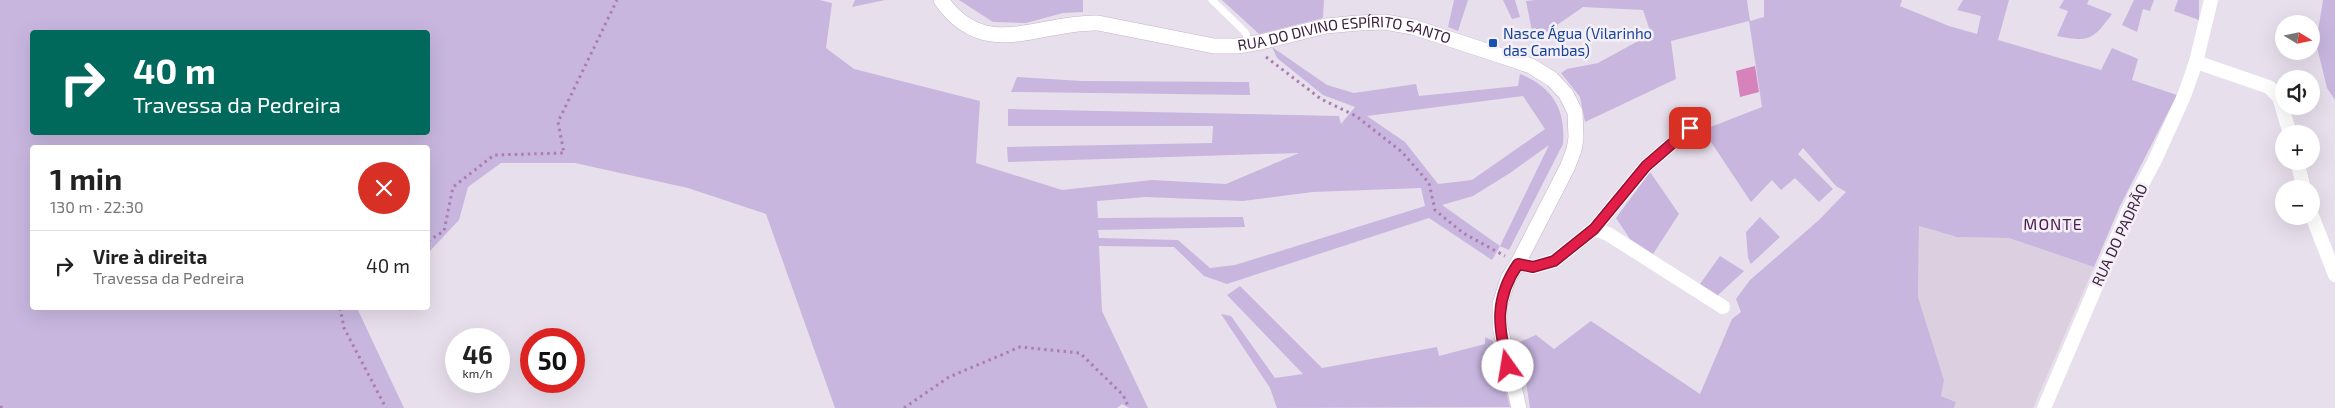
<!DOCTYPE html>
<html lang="pt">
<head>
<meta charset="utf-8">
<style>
  :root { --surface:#fff; --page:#f2f2f2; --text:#222; --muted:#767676; --line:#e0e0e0 }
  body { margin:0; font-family:"Exo 2",sans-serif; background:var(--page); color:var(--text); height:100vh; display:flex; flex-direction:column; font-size:19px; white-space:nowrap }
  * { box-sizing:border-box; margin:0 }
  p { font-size:16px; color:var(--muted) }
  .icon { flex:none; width:28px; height:28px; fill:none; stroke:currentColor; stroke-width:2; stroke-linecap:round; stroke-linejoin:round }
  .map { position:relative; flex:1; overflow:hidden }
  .drawer { position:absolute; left:30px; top:145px; width:400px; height:165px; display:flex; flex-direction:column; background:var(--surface); border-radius:5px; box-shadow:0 5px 20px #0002 }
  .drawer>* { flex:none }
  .guide { position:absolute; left:30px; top:30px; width:400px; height:105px; border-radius:5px; box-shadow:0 5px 20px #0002; background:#00695c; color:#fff; overflow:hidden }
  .needle { width:32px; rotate:100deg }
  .controls { position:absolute; left:2275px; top:15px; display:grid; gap:10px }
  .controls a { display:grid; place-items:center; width:45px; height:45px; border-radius:50%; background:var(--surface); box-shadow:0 5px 20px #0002; font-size:25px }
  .speed { position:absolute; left:445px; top:328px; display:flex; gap:10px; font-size:25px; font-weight:700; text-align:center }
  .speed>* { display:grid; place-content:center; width:65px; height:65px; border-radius:50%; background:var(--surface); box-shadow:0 5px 20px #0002; line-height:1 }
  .speed small { font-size:12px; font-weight:400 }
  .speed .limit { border:8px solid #d22; background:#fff; color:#111 }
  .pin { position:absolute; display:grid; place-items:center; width:42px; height:42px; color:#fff; margin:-21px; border-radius:10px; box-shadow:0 2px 8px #0006 }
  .me { position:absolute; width:55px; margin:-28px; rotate:347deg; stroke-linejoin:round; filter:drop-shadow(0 0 4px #0008) }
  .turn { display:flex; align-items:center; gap:18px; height:105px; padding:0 20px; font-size:22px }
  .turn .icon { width:65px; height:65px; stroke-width:2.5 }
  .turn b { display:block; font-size:35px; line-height:42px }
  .round { display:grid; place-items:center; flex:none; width:52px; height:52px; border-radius:26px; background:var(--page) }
  .overview { display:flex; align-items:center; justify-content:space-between; height:85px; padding:0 20px }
  h1 { font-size:30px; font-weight:700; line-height:38px }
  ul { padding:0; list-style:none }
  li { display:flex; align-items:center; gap:15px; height:70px; padding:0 20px; border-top:1px solid var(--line) }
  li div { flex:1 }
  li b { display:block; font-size:19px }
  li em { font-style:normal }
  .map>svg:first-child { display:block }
  .built { fill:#dcd0e0 }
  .green { fill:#c8b6df; fill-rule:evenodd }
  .water { fill:#d682bb }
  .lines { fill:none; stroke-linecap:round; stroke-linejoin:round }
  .secondary-casing { stroke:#c7b2cd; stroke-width:16 }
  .path { stroke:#ab7db2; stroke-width:3; stroke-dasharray:2.5 4; stroke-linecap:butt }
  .lane { stroke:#fff; stroke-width:7 }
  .street { stroke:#fff; stroke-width:14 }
  .secondary { stroke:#fff; stroke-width:15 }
  .route-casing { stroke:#92132f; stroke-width:12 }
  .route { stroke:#e11d48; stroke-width:9 }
  .transit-dot { fill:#1a4fb4; stroke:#f5f0f8; stroke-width:2 }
  .labels { text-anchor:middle; stroke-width:5; stroke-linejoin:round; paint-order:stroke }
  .transit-label { font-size:15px; fill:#164399; stroke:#f5f0f8; text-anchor:start }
  .street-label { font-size:15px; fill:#3a1f3d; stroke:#f5f0f8 }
  .neighbourhood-label { font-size:16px; letter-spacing:1px; fill:#4d1951; stroke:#f5f0f8 }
</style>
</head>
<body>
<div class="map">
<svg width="2335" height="408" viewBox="0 0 2335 408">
  <rect width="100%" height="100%" fill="#e8dfec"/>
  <path class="built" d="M1919,226L1957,237L2009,238L2094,267L2033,408H1954L1956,402L1941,396L1944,380L1918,297Z"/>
  <g class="green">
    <path d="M0,0H819L832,3L826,48L854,69L980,101L976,163L1062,190L1152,180L1226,184L1299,153L1008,162L1007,147L1212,143L1213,126H1008V109L1339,116L1341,124L1355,107L1323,95L1277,58L1272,47L1327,85L1354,93L1416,84L1419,96L1518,86L1520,74C1553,87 1566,110 1563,144L1509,250L1500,246L1492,260L1429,218L1227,284L1204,276L1174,247L1099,246L1102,311L1148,408H1129L1122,404L1117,408H835L766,214L688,188L575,163H501L468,187L459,220L428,253V148H32V308H357L404,408H0ZM32,32H428V132H32ZM1523,96L1545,129L1472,180L1438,184L1405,142L1367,116ZM1549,145L1500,246L1442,205L1473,196L1510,173ZM1421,188L1425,206L1235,265L1210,268L1178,240L1099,238L1098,230L1245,227L1243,217L1098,218L1097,201L1146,197L1243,201L1313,192Z"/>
    <path d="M855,0H885L852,7Z"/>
    <path d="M959,0H1083V12L1063,13L1026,23L993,22Z"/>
    <path d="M1222,0H1324L1323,18L1259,34Z"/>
    <path d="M1454,0H1468L1458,31L1448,27Z"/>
    <path d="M1503,0H1515L1520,17L1512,19Z"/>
    <path d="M1536,0H1747L1750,21L1764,17V0H1902L1900,6L1949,26L1977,34L1981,16L1957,10L1963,0H2009L1998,40L2101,70L2112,48L2138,59L2132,80L2177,95L2120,206L2094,267L2009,238L1957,237L1919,226L1918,297L1944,380L1941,396L1956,402L1954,408H1530L1526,382L1515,344L1536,335L1554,349L1591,321L1700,394L1732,319L1741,312L1736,299L1750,280L1819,220L1846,192L1836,186L1803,148L1798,154L1833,189L1819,202L1795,178L1781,190L1772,180L1751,202L1703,130L1762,107L1749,21L1671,41L1676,79L1585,122L1580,97L1561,73L1567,69L1598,63L1651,34L1643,10L1583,7L1534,41L1526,1Z"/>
    <path d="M2064,0H2089L2087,4L2112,14C2092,41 2089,42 2057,36L2068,11L2059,8Z"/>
    <path d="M2134,0H2154L2150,11L2143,9L2137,32L2122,25Z"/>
    <path d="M2178,0H2199V20L2174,11Z"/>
    <path d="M2323,0H2335V100L2327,88L2316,43Z"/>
    <path d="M1017,77L1082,81L1249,82L1250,95L1011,92Z"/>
    <path d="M1650,172L1679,214L1653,254L1630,239L1616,218Z"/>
    <path d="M1760,217L1780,237L1751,264L1748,258L1746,232Z"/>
    <path d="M1720,256L1744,271L1717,296L1700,284Z"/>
    <path d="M1240,286L1322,368L1437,347L1439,356L1485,344V337L1493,341L1510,407L1277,408L1270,388L1221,314L1231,316L1275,378L1303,374L1227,295Z"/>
  </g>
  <path class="water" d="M1755,66L1759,92L1740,97L1736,71Z"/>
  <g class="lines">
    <defs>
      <g id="secondary">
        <path id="s1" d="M941,0C985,63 1039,21 1098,23L1214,46H1237L1261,42L1326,26L1358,23L1385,22L1413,27L1511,59L1531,66L1552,79L1566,94L1575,112L1576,138L1574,150L1567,168L1518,263L1508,279L1500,304V327L1519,408"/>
      </g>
    </defs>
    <use href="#secondary" class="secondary-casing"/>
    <g class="path">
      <path d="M1266,57L1321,99L1356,116L1402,152L1429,183L1435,210L1463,233L1505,256"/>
      <path d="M428,241L444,231L453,187L494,155L564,153L558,122L617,0"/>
      <path d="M340,308L344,328L386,408"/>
      <path d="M0,407L6,408"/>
      <path d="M904,408L949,377L1020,347L1080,353L1123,395L1129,408"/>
    </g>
    <path class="lane" d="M1212,0L1245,32L1250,44"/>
    <g class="street">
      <path d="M2196,62L2269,87L2279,97L2290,134"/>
      <path d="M2297,161L2304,189"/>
      <path d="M2311,213L2335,275"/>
      <path d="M1594,229L1608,234L1723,307"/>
      <path d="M1518,263L1533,267L1554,261L1594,229L1646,166L1690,128"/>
      <path d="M2044,408L2130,207L2154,162L2184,96L2196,62L2211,0"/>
    </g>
    <use href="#secondary" class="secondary"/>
  </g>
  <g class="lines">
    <defs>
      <path id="route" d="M1508,366C1498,327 1494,299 1518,264L1533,267L1554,261L1594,229L1646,166L1690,128"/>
    </defs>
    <use href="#route" class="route-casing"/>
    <use href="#route" class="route"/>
  </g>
  <rect class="transit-dot" x="1488" y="38" width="10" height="10" rx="2.5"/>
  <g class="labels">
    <g class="transit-label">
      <text x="1503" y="39">Nasce Água (Vilarinho<tspan x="1503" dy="17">das Cambas)</tspan></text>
    </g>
    <g class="street-label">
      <text dy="5" stroke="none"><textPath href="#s1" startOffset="421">RUA DO DIVINO ESPÍRITO SANTO</textPath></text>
      <text transform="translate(2120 235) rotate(-65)" y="5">RUA DO PADRÃO</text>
    </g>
    <g class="neighbourhood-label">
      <text x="2053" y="230">MONTE</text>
    </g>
  </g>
</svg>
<div class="controls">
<a><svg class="needle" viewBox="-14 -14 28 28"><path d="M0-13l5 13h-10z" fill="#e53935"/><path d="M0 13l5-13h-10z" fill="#767676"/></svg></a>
<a><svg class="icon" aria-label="sound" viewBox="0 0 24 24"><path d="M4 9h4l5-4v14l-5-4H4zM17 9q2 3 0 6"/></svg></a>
<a>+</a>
<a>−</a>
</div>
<div class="speed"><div>46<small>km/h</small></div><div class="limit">50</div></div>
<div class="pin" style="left:1690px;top:128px;background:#d93025"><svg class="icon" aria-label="arrive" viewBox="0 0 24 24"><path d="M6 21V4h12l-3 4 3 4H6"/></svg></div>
<svg class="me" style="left:1508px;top:366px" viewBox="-20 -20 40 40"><circle r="19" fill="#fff"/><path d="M0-13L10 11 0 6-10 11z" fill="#e11d48"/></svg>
<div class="guide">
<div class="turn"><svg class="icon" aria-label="right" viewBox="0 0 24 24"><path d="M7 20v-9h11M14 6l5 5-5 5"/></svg><div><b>40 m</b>Travessa da Pedreira</div></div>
</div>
<section class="drawer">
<div class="overview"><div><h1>1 min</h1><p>130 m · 22:30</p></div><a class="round" style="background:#d93025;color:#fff"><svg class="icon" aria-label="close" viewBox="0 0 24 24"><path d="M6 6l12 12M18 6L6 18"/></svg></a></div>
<ul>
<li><svg class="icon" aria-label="right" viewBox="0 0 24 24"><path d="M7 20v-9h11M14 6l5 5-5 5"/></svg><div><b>Vire à direita</b><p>Travessa da Pedreira</p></div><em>40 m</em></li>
</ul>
</section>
</div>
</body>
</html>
